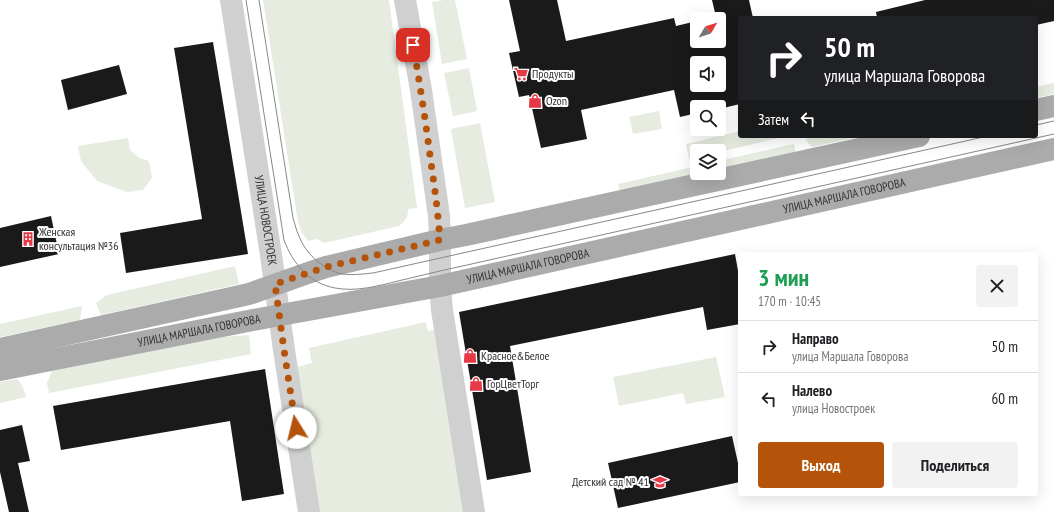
<!DOCTYPE html>
<html lang="ru">
<head>
<meta charset="utf-8">
<style>
  :root { --surface:#fff; --page:#f2f2f2; --text:#202124; --muted:#757577; --line:#e0e0e0; --accent:#b45309 }
  body { margin:0; font-family:"PT Sans Narrow",sans-serif; background:var(--page); color:var(--text); height:100vh; display:flex; flex-direction:column; font-size:15px; white-space:nowrap }
  * { box-sizing:border-box; margin:0 }
  p { font-size:13px; color:var(--muted) }
  .icon { flex:none; width:22px; height:22px; fill:none; stroke:currentColor; stroke-width:2; stroke-linecap:round; stroke-linejoin:round }
  .map { position:relative; flex:1; overflow:hidden }
  .panel { position:absolute; left:738px; top:252px; width:300px; height:244px; display:flex; flex-direction:column; background:var(--surface); border-radius:4px; box-shadow:0 4px 16px #0002 }
  .panel>* { flex:none }
  .top-card { position:absolute; left:738px; top:16px; width:300px; height:122px; border-radius:4px; box-shadow:0 4px 16px #0002; background:#202124; color:#fff; overflow:hidden }
  .needle { width:26px; rotate:51deg }
  .controls { position:absolute; left:690px; top:12px; display:grid; gap:8px }
  .controls a { display:grid; place-items:center; width:36px; height:36px; border-radius:4px; background:var(--surface); box-shadow:0 4px 16px #0002; font-size:20px }
  .pin { position:absolute; display:grid; place-items:center; width:34px; height:34px; color:#fff; margin:-17px; border-radius:8px; box-shadow:0 2px 6px #0006 }
  .me { position:absolute; width:44px; margin:-22px; rotate:351deg; stroke-linejoin:round; filter:drop-shadow(0 0 3px #0008) }
  .turn { display:flex; align-items:center; gap:14px; height:84px; padding:0 20px; font-size:18px }
  .turn .icon { width:52px; height:52px; stroke-width:2.5 }
  .turn b { display:block; font-size:28px; line-height:34px }
  .then { display:flex; align-items:center; height:38px; padding:0 20px; background:#0003; gap:8px; font-size:15px }
  .round { display:grid; place-items:center; flex:none; width:42px; height:42px; border-radius:4px; background:var(--page) }
  .overview { display:flex; align-items:center; justify-content:space-between; height:68px; padding:0 20px }
  h1 { font-size:24px; font-weight:600; line-height:30px; color:#1e9e55 }
  .button { display:flex; gap:8px; margin-top:auto; padding:8px 20px }
  .button a { flex:1; height:46px; border-radius:4px; background:var(--accent); color:#fff; font-size:16px; font-weight:600; line-height:46px; text-align:center }
  .button a+a { background:var(--page); color:var(--text) }
  ul { padding:0; list-style:none }
  li { display:flex; align-items:center; gap:12px; height:52px; padding:0 20px; border-top:1px solid var(--line) }
  li div { flex:1 }
  li b { display:block; font-size:15px }
  li em { font-style:normal }
  .map>svg:first-child { display:block }
  .green { fill:#e6ecdf }
  .building { fill:#1a1a1a; fill-rule:evenodd }
  .lines { fill:none; stroke-linecap:round; stroke-linejoin:round }
  .minor { stroke:#d0d0d0; stroke-width:22 }
  .major { stroke:#ababab; stroke-width:22 }
  .tram { stroke:#888; stroke-width:1 }
  .route { stroke:#b45309; stroke-width:7; stroke-dasharray:0 12.6 }
  .labels { text-anchor:middle; stroke-width:4; stroke-linejoin:round; paint-order:stroke }
  .poi-label { font-size:12px; fill:#333; stroke:#fff; text-anchor:start }
  .street-label { font-size:12px; fill:#333; stroke:#fff }
</style>
</head>
<body>
<div class="map">
<svg width="1054" height="512" viewBox="0 0 1054 512">
  <rect width="100%" height="100%" fill="#fff"/>
  <g class="green">
    <path d="M263,0H389L417,208L408,209C408,218 406,220 399,226L324,243L317,239L308,241L302,233L298,222Z"/>
    <path d="M444,0H455L467,59L442,64L432,2Z"/>
    <path d="M469,68L477,111L453,116L444,73Z"/>
    <path d="M1054,83V94L1036,98V87Z"/>
    <path d="M659,111L662,129L633,134L629,117Z"/>
    <path d="M480,123L495,202L465,208L451,129Z"/>
    <path d="M740,131V136H787L719,152V151H697V157L689,159L686,144Z"/>
    <path d="M817,136H862L812,147L805,139Z"/>
    <path d="M128,138L130,150L139,158L149,161L152,178L143,190L127,192L97,181L81,161L78,146Z"/>
    <path d="M794,144L796,154L719,171V161Z"/>
    <path d="M697,166V173H712L620,193L618,184Z"/>
    <path d="M235,266L239,284L101,315L96,303L107,295Z"/>
    <path d="M82,306L80,320L0,337V324Z"/>
    <path d="M426,322L428,331L436,329L465,512H320L297,367L312,363L309,348Z"/>
    <path d="M249,335L251,354L49,393L47,383L52,371L199,339Z"/>
    <path d="M716,357L725,397L686,404L683,393L619,406L613,377Z"/>
    <path d="M17,379L22,385L26,397L0,403V382Z"/>
  </g>
  <g class="building">
    <path d="M509,0H557L566,41L674,18L676,26L697,21V41H719V19H708L716,17L712,0H749L753,18H740V104L719,109V107H697V113L680,117L674,90L581,110L587,139L541,148L529,95L519,97L509,53L520,51ZM697,63H719V85H697Z"/>
    <path d="M925,0H1054V21L1036,25V18H877L876,12Z"/>
    <path d="M213,42L248,254L126,273L120,233L202,219L174,48Z"/>
    <path d="M119,65L127,94L68,110L61,80Z"/>
    <path d="M51,216L59,254L0,267V228Z"/>
    <path d="M735,254L740,282V324L707,330L703,307L510,346L531,472L487,480L459,312Z"/>
    <path d="M265,369L284,494L242,501L230,421L61,450L53,406Z"/>
    <path d="M22,425L30,461L18,463L29,512H9L0,472V430Z"/>
    <path d="M732,436L740,472V482L618,508L608,463Z"/>
  </g>
  <g class="lines">
    <g class="minor">
      <path id="s1" d="M231,0L271,255L284,350L309,512"/>
      <path d="M405,0L421,90L439,216L440,240V286L442,310L474,512"/>
    </g>
    <g class="major">
      <path d="M1036,110L1054,106"/>
      <path d="M0,349L249,294L305,274L326,267L440,240L466,235L919,136"/>
      <path id="s2" d="M0,370L253,320L440,286L1054,149"/>
    </g>
    <g class="tram">
      <path d="M246,0L284,240C293,264 309,283 335,288C356,292 378,286 398,281C412,278 426,274 440,271L1054,134"/>
      <path d="M259,0L293,218C295,224 296,230 299,236C305,253 321,267 338,273C349,276 362,274 373,273L988,136"/>
      <path d="M1036,125L1054,121"/>
    </g>
  </g>
  <g class="lines">
    <path class="route" d="M296,428L284,350L275,284L326,267L440,240C438,214 435,189 431,163C426,124 420,84 413,45"/>
  </g>
  <defs>
    <symbol id="supermarket-bare" viewBox="-9 -9 18 18"><path d="M-6-5.5h2.5l.6 2H6L4.5 2H-2.5L-4.4-4H-6ZM-1.5 3.2a1.3 1.3 0 1 0 .1 0ZM3 3.2a1.3 1.3 0 1 0 .1 0Z" fill="#e63946" stroke="#fff" stroke-width="2.5" paint-order="stroke"/></symbol>
    <symbol id="shop-bare" viewBox="-9 -9 18 18"><path d="M-5-2.5h2.3a2.7 3.5 0 0 1 5.4 0H5L5.5 6h-11ZM-1.5-2.5h3a1.5 2.3 0 0 0-3 0Z" fill="#e63946" stroke="#fff" stroke-width="2.5" paint-order="stroke"/></symbol>
    <symbol id="building-bare" viewBox="-9 -9 18 18"><path d="M-4-6H4V6H1V3H-1V6H-4ZM-2.5-4.3h1.7v1.8h-1.7ZM.8-4.3h1.7v1.8H.8ZM-2.5-1h1.7V.8h-1.7ZM.8-1h1.7V.8H.8Z" fill="#e63946" stroke="#fff" stroke-width="2.5" paint-order="stroke"/></symbol>
    <symbol id="school-bare" viewBox="-9 -9 18 18"><path d="M0-5L7-2L0 1L-7-2ZM-4 1L0 2.5L4 1V4Q0 6-4 4Z" fill="#e63946" stroke="#fff" stroke-width="2.5" paint-order="stroke"/></symbol>
  </defs>
  <g fill-rule="evenodd">
    <use href="#supermarket-bare" x="511" y="64" width="20" height="20"/>
    <use href="#shop-bare" x="525" y="91" width="20" height="20"/>
    <use href="#building-bare" x="18" y="229" width="20" height="20"/>
    <use href="#shop-bare" x="460" y="346" width="20" height="20"/>
    <use href="#shop-bare" x="466" y="374" width="20" height="20"/>
    <use href="#school-bare" x="650" y="472" width="20" height="20"/>
  </g>
  <g class="labels">
    <g class="poi-label">
      <text x="532" y="78">Продукты</text>
      <text x="546" y="105">Ozon</text>
      <text x="39" y="236">Женская<tspan x="39" dy="14">консультация №36</tspan></text>
      <text x="481" y="360">Красное&amp;Белое</text>
      <text x="487" y="388">ГорЦветТорг</text>
      <text x="649" y="486" text-anchor="end">Детский сад № 41</text>
    </g>
    <g class="street-label">
      <text dy="4" stroke="none"><textPath href="#s2" startOffset="862">УЛИЦА МАРШАЛА ГОВОРОВА</textPath></text>
      <text dy="4" stroke="none"><textPath href="#s1" startOffset="223">УЛИЦА НОВОСТРОЕК</textPath></text>
      <text dy="4" stroke="none"><textPath href="#s2" startOffset="538">УЛИЦА МАРШАЛА ГОВОРОВА</textPath></text>
      <text dy="4" stroke="none"><textPath href="#s2" startOffset="203">УЛИЦА МАРШАЛА ГОВОРОВА</textPath></text>
    </g>
  </g>
</svg>
<div class="controls">
<a><svg class="needle" viewBox="-14 -14 28 28"><path d="M0-13l5 13h-10z" fill="#e53935"/><path d="M0 13l5-13h-10z" fill="#757577"/></svg></a>
<a><svg class="icon" aria-label="sound" viewBox="0 0 24 24"><path d="M4 9h4l5-4v14l-5-4H4zM17 9q2 3 0 6"/></svg></a>
<a><svg class="icon" aria-label="search" viewBox="0 0 24 24"><circle cx="10" cy="10" r="6"/><path d="M15 15l6 6"/></svg></a>
<a><svg class="icon" aria-label="layers" viewBox="0 0 24 24"><path d="M12 4l9 5-9 5-9-5zM3 14l9 5 9-5"/></svg></a>
</div>
<div class="pin" style="left:413px;top:45px;background:#d93025"><svg class="icon" aria-label="arrive" viewBox="0 0 24 24"><path d="M6 21V4h12l-3 4 3 4H6"/></svg></div>
<svg class="me" style="left:296px;top:428px" viewBox="-20 -20 40 40"><circle r="19" fill="#fff"/><path d="M0-13L10 11 0 6-10 11z" fill="#b45309"/></svg>
<div class="top-card">
<div class="turn"><svg class="icon" aria-label="right" viewBox="0 0 24 24"><path d="M7 20v-9h11M14 6l5 5-5 5"/></svg><div><b>50 m</b>улица Маршала Говорова</div></div>
<div class="then">Затем<svg class="icon" aria-label="left" viewBox="0 0 24 24"><path d="M17 20v-9H6M10 6l-5 5 5 5"/></svg></div>
</div>
<section class="panel">
<div class="overview"><div><h1>3 мин</h1><p>170 m · 10:45</p></div><a class="round"><svg class="icon" aria-label="close" viewBox="0 0 24 24"><path d="M6 6l12 12M18 6L6 18"/></svg></a></div>
<ul>
<li><svg class="icon" aria-label="right" viewBox="0 0 24 24"><path d="M7 20v-9h11M14 6l5 5-5 5"/></svg><div><b>Направо</b><p>улица Маршала Говорова</p></div><em>50 m</em></li>
<li><svg class="icon" aria-label="left" viewBox="0 0 24 24"><path d="M17 20v-9H6M10 6l-5 5 5 5"/></svg><div><b>Налево</b><p>улица Новостроек</p></div><em>60 m</em></li>
</ul>
<div class="button"><a>Выход</a><a>Поделиться</a></div>
</section>
</div>
</body>
</html>
